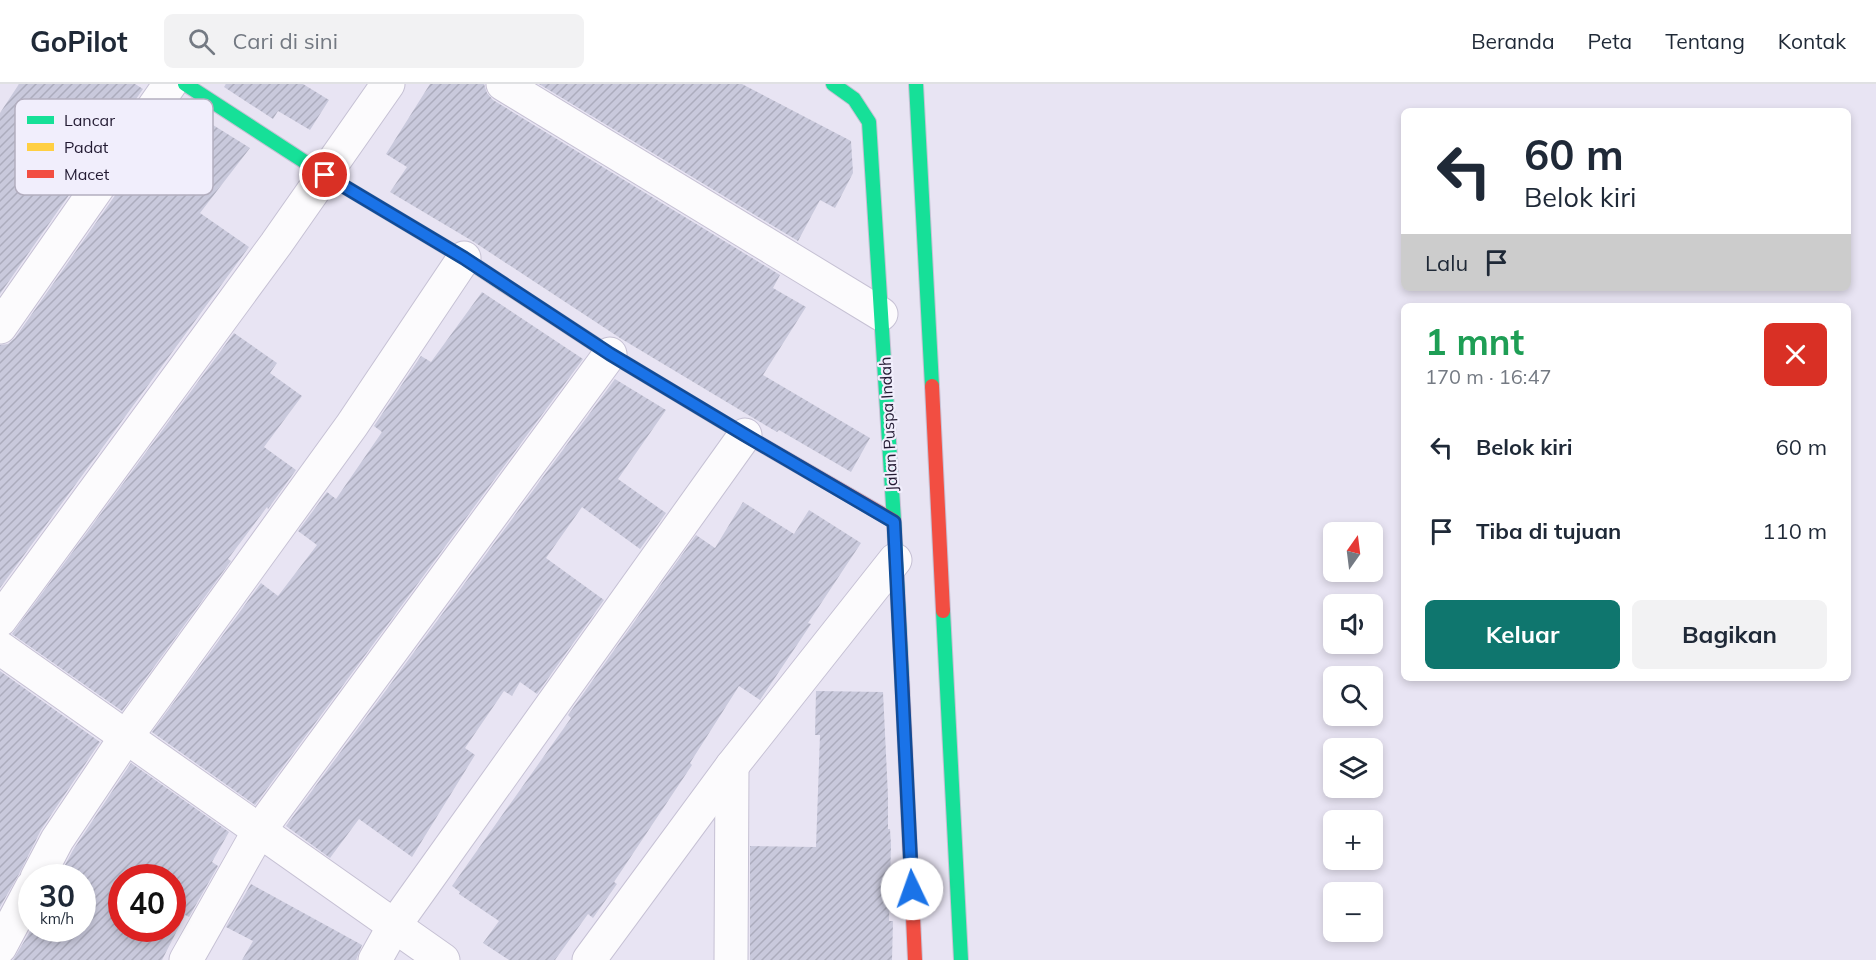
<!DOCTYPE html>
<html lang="id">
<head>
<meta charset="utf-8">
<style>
  :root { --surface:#fff; --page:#f2f2f3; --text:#1f2937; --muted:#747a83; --line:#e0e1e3; --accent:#0f766e }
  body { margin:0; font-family:Mulish,sans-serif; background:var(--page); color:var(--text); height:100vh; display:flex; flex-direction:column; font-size:22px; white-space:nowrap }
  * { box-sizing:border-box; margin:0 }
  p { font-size:20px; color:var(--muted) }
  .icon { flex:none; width:33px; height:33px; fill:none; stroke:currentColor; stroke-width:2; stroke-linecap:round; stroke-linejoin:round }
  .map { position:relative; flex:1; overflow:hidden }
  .details { position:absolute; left:1401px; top:219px; width:450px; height:378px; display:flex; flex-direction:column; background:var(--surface); border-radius:9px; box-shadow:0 3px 9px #0003 }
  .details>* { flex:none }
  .top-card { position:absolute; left:1401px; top:24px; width:450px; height:183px; border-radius:9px; box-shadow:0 3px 9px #0003; background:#fff; color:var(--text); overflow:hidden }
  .needle { width:39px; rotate:14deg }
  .tools { position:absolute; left:1323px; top:438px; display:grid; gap:12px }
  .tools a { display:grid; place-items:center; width:60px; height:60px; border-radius:9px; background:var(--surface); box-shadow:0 3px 9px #0003; font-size:30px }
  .speed { position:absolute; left:18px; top:780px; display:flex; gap:12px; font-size:30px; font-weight:700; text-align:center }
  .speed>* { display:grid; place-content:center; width:78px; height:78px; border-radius:50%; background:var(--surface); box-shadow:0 3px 9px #0003; line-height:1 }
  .speed small { font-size:15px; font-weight:400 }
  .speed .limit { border:9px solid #d22; background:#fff; color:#111 }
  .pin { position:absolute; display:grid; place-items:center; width:51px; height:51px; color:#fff; margin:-26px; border:3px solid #fff; border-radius:50%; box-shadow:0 2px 6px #0007 }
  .me { position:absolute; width:66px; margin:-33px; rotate:357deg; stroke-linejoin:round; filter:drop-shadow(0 0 4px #0008) }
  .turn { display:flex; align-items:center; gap:21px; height:126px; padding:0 24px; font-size:27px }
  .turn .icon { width:78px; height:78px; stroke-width:2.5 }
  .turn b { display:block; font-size:42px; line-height:51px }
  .then { display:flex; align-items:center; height:57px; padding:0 24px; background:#0003; gap:12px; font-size:22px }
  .round { display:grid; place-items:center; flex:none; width:63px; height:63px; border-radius:9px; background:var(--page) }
  .head { display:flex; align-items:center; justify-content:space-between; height:102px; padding:0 24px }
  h1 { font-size:36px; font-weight:700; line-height:45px; color:#1e9e55 }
  .button { display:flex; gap:12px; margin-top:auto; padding:12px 24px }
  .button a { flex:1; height:69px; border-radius:9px; background:var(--accent); color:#fff; font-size:24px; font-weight:700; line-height:69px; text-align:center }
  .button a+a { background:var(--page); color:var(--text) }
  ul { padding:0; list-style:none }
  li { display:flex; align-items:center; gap:18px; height:84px; padding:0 24px }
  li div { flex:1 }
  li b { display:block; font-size:22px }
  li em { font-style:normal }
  header { display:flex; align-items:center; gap:36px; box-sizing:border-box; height:84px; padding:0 30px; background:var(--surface); border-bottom:2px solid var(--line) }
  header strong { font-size:28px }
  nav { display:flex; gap:33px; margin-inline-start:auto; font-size:21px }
  .search { width:420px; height:54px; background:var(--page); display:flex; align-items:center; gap:15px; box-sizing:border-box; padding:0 21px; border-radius:9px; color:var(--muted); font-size:22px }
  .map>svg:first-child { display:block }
  .building { fill:url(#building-hatch); fill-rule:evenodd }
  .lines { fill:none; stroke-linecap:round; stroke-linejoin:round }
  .street-casing { stroke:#c6c1d4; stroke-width:35 }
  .fast-casing { stroke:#c6c1d4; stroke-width:16 }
  .slow-casing { stroke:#c6c1d4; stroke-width:16 }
  .jam-casing { stroke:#c6c1d4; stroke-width:16 }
  .street { stroke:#fcfbfd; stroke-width:33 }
  .fast { stroke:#16e098; stroke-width:14 }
  .slow { stroke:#ffcf43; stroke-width:14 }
  .jam { stroke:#f24e42; stroke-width:14 }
  .route-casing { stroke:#114b97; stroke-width:15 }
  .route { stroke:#1a73e8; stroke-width:10 }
  .labels { text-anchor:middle; stroke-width:4.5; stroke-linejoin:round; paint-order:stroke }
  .street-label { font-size:16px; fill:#221a32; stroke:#f1eefc }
  .key { fill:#f1eefc; stroke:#b3aebf; stroke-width:1.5 }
  .key-label { font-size:16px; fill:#221a32 }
</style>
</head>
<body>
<header>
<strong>GoPilot</strong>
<div class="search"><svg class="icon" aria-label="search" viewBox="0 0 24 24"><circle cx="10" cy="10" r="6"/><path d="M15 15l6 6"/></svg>Cari di sini</div>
<nav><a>Beranda</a><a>Peta</a><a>Tentang</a><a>Kontak</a></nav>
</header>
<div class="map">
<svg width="1876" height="876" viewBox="0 0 1876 876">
  <defs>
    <pattern id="building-hatch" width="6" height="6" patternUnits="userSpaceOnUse" patternTransform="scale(1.5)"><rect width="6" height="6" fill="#c9c9dc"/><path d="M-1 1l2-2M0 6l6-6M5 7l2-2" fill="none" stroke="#acacbd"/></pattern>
  </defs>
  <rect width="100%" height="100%" fill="#e8e4f3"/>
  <g class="building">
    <path d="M19,0H135L143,5L0,210V29Z"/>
    <path d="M226,0H303L329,16L310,46L278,27L273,35L224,3Z"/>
    <path d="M430,0H484L487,9L493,16L780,191L773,204L806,223L763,291L870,354L851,388L779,346L777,348L755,335L620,254L474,158L390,108L407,83L386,70Z"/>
    <path d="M539,0H742L851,57L853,89L835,124L820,116L798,157Z"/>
    <path d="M175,26L184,32L186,29L202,41L205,36L250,64L200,129L249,163L0,504V261L8,260L15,254Z"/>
    <path d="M482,208L583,275L255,721L152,648L261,499L278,512L317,461L298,447L327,408L336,415L382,348L374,342L421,272L431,278Z"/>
    <path d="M234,249L277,279L270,289L302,312L264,363L296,386L268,425L267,423L228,475L231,477L122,627L12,550Z"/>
    <path d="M615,295L666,326L618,395L666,429L640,465L582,423L546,474L604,516L537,610L520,598L512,612L504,607L465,664L475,671L412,773L359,735L330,774L286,742Z"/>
    <path d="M743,418L794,450L809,426L861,459L808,539L811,540L760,616L739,602L690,679L692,681L614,798L617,800L593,834L588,830L555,876H509L483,859L499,837L459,810L460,808L452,802L571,634L568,631L696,451L715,464Z"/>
    <path d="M0,587L100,658L41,746L19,790L0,823Z"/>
    <path d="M816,607L883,608L888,712V745H890L891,761L889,837H893L892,876H750V762L816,763L820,651H815Z"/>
    <path d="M131,679L229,748L212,778L218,782L189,833L185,831L162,876H13L32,844H82V794H58L73,766ZM122,794H172V844H122Z"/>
    <path d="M251,800L362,861L356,876H242L253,857L226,843Z"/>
  </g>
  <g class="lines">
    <defs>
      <g id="street">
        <path d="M503,0L881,230"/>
        <path d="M0,243L170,0"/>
        <path d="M0,536L276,160L388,0"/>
        <path d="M0,564L443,876"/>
        <path d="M37,794L57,756L126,653L352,341L464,174"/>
        <path d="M0,863L32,803"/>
        <path d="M186,876L259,747L610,270"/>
        <path d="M375,876L394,842L745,351"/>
        <path d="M589,876L732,682L895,476"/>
        <path d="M731,876L732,682"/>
      </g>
      <g id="fast">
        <path d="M185,0L325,91L464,174L503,200"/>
        <path d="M833,0L854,15L869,38L894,437L902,596"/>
        <path d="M916,0L932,302"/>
        <path d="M943,527L961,876"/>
      </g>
      <path id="slow" d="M503,200L610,270L743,350"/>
      <g id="jam">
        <path d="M932,302L943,527"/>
        <path d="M743,350L894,437"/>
        <path d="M902,596L915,876"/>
      </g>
    </defs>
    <use href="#street" class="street-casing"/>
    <use href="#fast" class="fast-casing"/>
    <use href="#slow" class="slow-casing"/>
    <use href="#jam" class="jam-casing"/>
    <use href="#street" class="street"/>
    <use href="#fast" class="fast"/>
    <use href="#slow" class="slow"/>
    <use href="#jam" class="jam"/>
  </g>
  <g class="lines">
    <defs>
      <path id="route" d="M325,91L464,174L610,270L745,351L894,438L912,805"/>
    </defs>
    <use href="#route" class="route-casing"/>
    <use href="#route" class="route"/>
  </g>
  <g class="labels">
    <g class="street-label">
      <text transform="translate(888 340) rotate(-93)" y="6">Jalan Puspa Indah</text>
    </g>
  </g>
  <rect x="15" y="15" width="198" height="96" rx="9" class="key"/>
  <rect x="27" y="32" width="27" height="8" fill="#16e098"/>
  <rect x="27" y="59" width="27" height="8" fill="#ffcf43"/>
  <rect x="27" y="86" width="27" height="8" fill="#f24e42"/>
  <g class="key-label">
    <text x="64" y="42">Lancar</text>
    <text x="64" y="69">Padat</text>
    <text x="64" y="96">Macet</text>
  </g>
</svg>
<div class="tools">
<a><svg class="needle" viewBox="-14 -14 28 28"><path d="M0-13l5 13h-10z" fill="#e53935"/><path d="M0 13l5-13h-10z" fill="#747a83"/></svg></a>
<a><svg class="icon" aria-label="sound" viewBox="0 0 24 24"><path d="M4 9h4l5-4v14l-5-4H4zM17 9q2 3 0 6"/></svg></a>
<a><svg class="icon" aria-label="search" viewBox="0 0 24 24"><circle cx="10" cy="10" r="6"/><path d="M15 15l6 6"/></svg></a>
<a><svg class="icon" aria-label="layers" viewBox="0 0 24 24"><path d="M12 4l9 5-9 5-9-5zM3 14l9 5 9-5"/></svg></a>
<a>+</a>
<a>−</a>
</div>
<div class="speed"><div>30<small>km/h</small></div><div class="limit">40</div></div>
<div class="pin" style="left:325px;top:91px;background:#d93025"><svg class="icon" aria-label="arrive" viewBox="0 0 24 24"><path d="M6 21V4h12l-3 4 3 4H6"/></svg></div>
<svg class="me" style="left:912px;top:805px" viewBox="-20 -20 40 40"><circle r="19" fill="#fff"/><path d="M0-13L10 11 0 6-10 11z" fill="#1a73e8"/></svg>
<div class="top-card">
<div class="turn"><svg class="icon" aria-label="left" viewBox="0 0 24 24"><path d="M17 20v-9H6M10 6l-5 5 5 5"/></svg><div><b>60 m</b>Belok kiri</div></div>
<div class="then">Lalu<svg class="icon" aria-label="arrive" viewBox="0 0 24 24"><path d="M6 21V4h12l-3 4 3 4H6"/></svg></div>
</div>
<section class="details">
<div class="head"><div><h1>1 mnt</h1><p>170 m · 16:47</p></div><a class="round" style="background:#d93025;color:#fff"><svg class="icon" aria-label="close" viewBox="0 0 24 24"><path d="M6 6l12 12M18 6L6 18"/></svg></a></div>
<ul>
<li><svg class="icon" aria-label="left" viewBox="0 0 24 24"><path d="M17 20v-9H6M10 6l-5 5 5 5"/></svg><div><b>Belok kiri</b></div><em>60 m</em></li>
<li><svg class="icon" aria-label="arrive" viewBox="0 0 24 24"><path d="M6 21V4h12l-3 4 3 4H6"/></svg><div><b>Tiba di tujuan</b></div><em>110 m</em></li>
</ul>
<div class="button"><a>Keluar</a><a>Bagikan</a></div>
</section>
</div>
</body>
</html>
